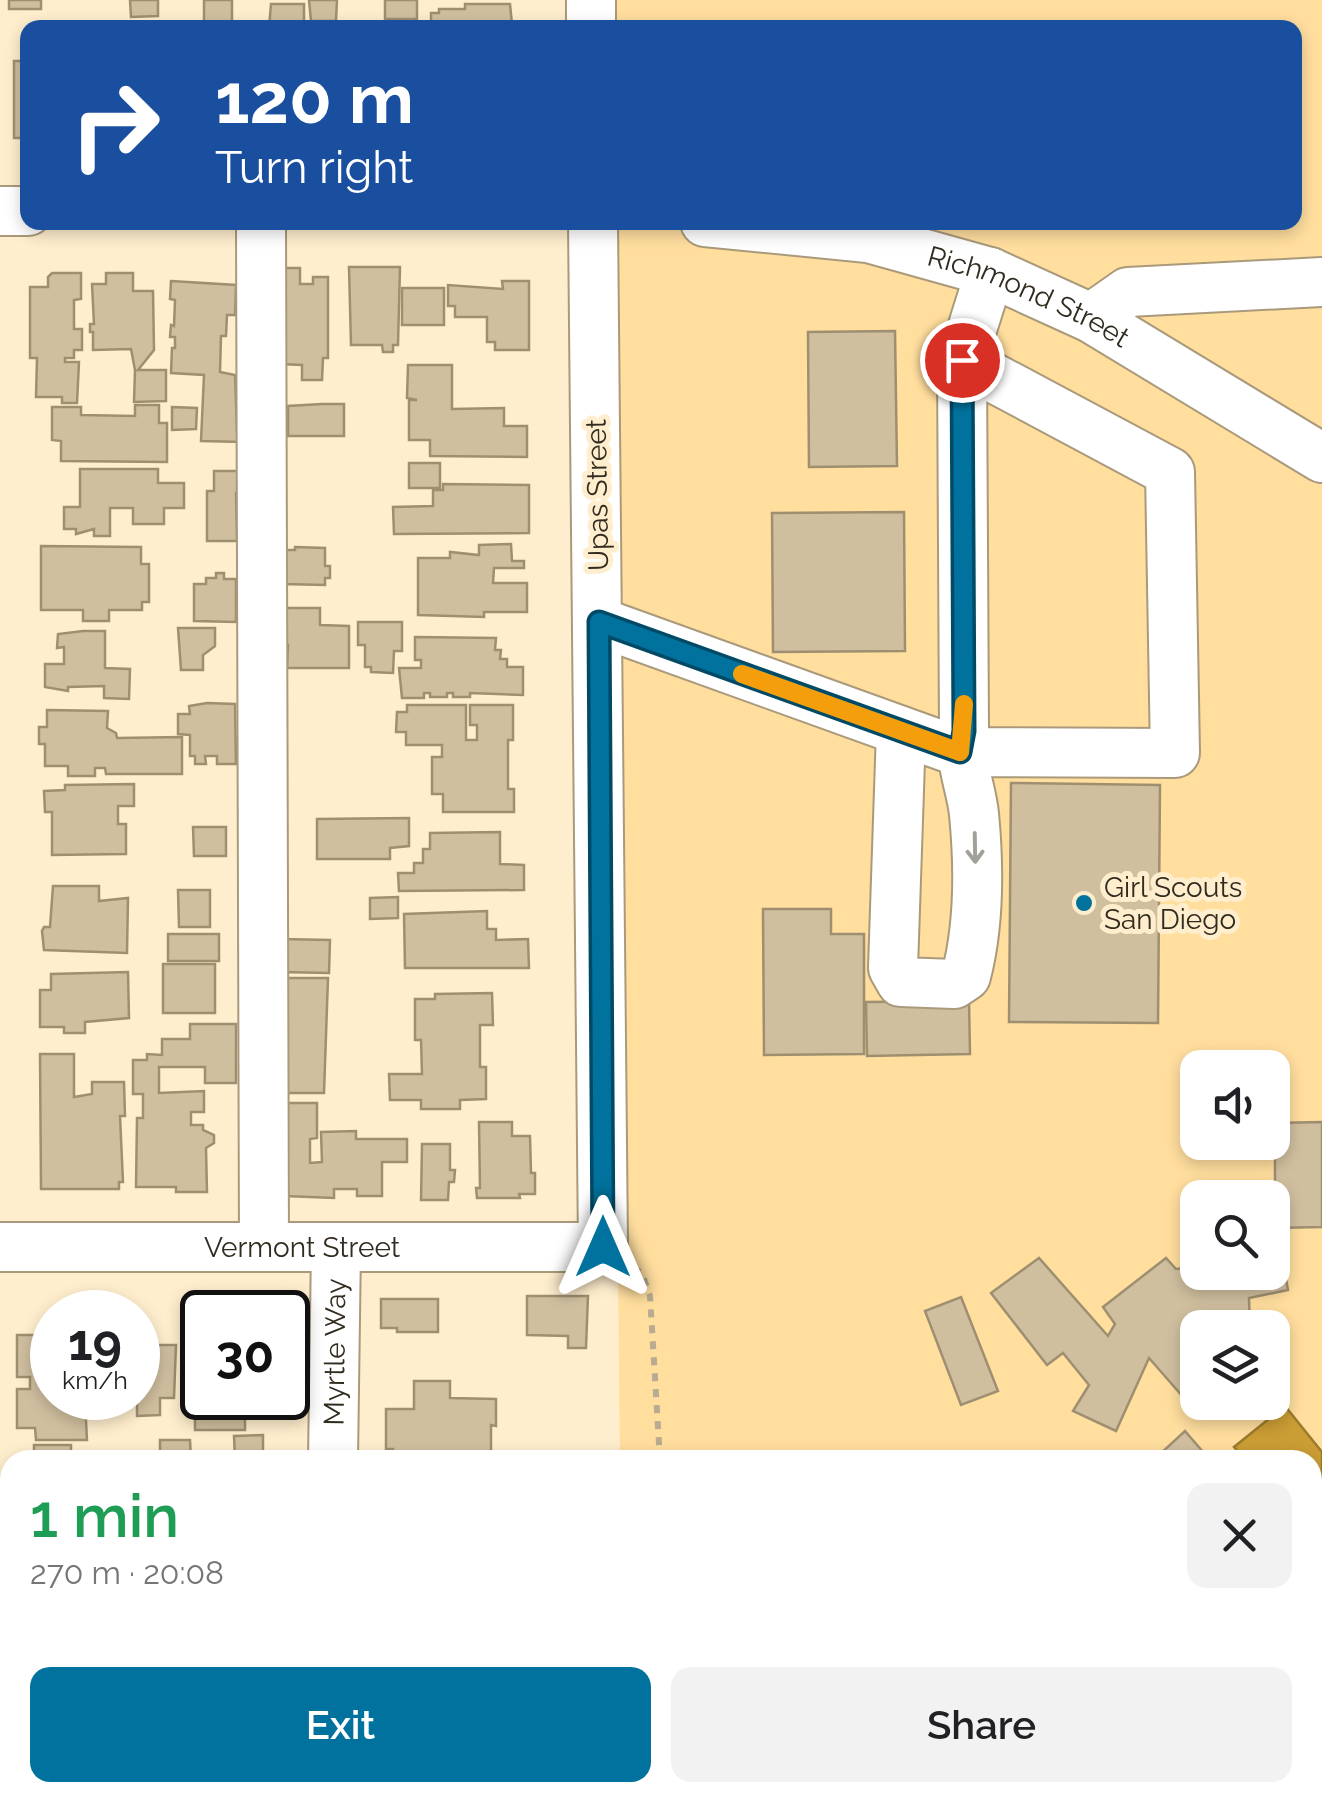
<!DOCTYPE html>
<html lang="en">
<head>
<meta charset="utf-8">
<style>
  :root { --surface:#fff; --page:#f2f2f2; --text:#202124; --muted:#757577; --accent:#01729d }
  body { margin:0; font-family:Raleway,sans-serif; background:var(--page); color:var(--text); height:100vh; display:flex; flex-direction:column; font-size:38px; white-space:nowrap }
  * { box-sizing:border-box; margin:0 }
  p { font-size:32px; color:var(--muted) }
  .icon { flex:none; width:55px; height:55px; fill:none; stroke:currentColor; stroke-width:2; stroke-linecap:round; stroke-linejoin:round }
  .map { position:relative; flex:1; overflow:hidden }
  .sheet { position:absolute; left:0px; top:1450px; width:1322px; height:352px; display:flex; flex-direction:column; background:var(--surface); border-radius:30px 30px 0 0; box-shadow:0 5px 15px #0003 }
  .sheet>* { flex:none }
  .top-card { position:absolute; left:20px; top:20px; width:1282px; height:210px; border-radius:20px; box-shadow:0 5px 15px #0003; background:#1a4fa0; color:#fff; overflow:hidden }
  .fabs { position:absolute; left:1180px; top:1050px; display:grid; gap:20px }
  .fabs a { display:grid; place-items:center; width:110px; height:110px; border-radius:20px; background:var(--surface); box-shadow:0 5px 15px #0003; font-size:50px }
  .speed { position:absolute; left:30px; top:1290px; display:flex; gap:20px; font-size:50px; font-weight:700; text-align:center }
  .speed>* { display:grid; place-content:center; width:130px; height:130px; border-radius:50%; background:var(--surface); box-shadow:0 5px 15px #0003; line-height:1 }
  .speed small { font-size:25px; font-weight:400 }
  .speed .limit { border:5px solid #111; border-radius:15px; background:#fff; color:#111 }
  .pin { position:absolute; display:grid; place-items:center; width:85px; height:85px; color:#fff; margin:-42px; border:5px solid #fff; border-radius:50%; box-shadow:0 2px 10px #0007 }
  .me { position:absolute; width:110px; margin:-55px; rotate:0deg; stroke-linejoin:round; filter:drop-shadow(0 0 8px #0008) }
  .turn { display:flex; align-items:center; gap:35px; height:210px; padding:0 30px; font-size:45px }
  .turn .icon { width:130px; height:130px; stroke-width:2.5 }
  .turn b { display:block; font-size:70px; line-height:85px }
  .round { display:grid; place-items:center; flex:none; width:105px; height:105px; border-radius:20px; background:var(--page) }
  .summary { display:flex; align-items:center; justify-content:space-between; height:170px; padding:0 30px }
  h1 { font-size:60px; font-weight:600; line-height:75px; color:#1e9e55 }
  .cta { display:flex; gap:20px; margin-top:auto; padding:20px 30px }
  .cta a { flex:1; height:115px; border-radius:20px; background:var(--accent); color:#fff; font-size:40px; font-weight:600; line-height:115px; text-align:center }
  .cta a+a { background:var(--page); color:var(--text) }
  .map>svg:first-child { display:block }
  .green { fill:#ffde9e; fill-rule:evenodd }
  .water { fill:#cb9d35; stroke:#9d7b2e; stroke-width:2.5 }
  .building { fill:#d0bf9f; stroke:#9f8f71; stroke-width:2.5 }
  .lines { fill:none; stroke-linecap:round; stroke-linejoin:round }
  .minor-casing { stroke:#aa9a7b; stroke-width:52 }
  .path { stroke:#b8ab91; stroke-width:6; stroke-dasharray:8 8; stroke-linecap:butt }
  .minor { stroke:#fff; stroke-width:48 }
  .oneway { stroke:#a3a09a }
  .route-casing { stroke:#014a66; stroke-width:25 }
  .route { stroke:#01729d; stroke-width:18 }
  .slow { stroke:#f59e0b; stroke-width:18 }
  .poi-dot { fill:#01729d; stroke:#ffeecd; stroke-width:4 }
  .labels { text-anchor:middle; stroke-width:10; stroke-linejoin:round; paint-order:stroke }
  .street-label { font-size:28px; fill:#322b1f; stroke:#ffeecd }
  .poi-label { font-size:28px; fill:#322b1f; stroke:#ffeecd; text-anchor:start }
</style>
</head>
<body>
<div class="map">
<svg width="1322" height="1802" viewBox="0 0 1322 1802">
  <rect width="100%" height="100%" fill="#ffeecd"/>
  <path class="green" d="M605,0H1322V1802H625L624,1792H1312V1460H620L607,223L1295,222V28H605ZM1198,1068H1272V1142H1198ZM1198,1198H1272V1272H1198ZM1198,1328H1272V1402H1198Z"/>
  <path class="water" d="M1285,1406L1322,1452V1527L1313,1535L1312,1460H1245L1234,1447Z"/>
  <g class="building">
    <rect x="9" y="0" width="32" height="9"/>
    <path d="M130,0H158V16L131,17Z"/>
    <rect x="204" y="0" width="28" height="28"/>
    <path d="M309,0H337L336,21H311Z"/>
    <rect x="385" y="0" width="32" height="19"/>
    <path d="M271,4H304V25L308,28H269Z"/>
    <path d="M465,4H510L512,24H518V28L431,27V13H439V9H465Z"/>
    <rect x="14" y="61" width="14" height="77"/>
    <path d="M349,267H400L398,345H393V352H383L382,345H351Z"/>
    <path d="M279,268H300V284H313V277H328V358H323L322,380H302V365L280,364Z"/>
    <path d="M52,273H81V299L74,300V329H82V350H74V358H65V362H79L77,403H62V397H36L37,358H30V287H48V277Z"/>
    <path d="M106,273H133V291H153L154,350L138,370H166V401L134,402L135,370L131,349L93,350V332H90V324H94L92,284H106Z"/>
    <path d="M171,281L236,285L235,315H227L226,336H221L220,372L235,375L237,431H243V442L201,441L204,375L171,373L172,348H175V337H170L171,325L174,326L175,300L170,299Z"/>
    <path d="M502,281H529V350H495V342H487V317H455V306H448V285L503,289Z"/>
    <rect x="402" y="288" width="42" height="37"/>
    <path d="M895,331L897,466L809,467L808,332Z"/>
    <path d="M408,365H452V409L504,408V426H527V457L430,456V440H409V400H417L407,398Z"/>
    <path d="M322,404H344V436H288V406Z"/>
    <path d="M135,405H159V423H167V462L61,461V441L52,440V407H81V415L135,416Z"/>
    <path d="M172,407L197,408L196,429L172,430Z"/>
    <rect x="409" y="463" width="31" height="25"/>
    <path d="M80,469H158V483H184V508H164V524H133V508H110V536H94V529L76,534V529H64V507H80Z"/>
    <path d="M214,471H244V493H236L237,541H207V491H214Z"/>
    <path d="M443,484L529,485V533L394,534L393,507L433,506V490H443Z"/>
    <path d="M904,512L905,651L773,652L772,513Z"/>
    <path d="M511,544L512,561H524V568H494L493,583H527V612H484V617L418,615V558H450V552L479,555V545Z"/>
    <path d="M41,546L141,547V564H149V602H142V610H109V621H83V610H41Z"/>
    <path d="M295,547L325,548V566H330V578H325V585L282,584L283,550H295Z"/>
    <path d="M216,573H224V579H236V622L194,621V584H206V578H216Z"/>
    <path d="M284,608H320V625L349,626V668H287L288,645H281Z"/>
    <path d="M358,622H402V651H394L393,673L371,672V667H365V645H358Z"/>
    <path d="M178,628H215V646L203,655V670H181Z"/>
    <path d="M83,631H105V668L130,669L129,699L104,698V686L68,687V691L45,687V664H64V647L57,648L58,634Z"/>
    <path d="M415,637L496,638L495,650H501L500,659H507V667H523V695L470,693V697H453V693H447V697H430V693H424V698H402L399,668H421V660H415Z"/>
    <path d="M207,703L235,704L236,764H217V756H205L206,764H195V756H190V735L178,734V714H190L189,706Z"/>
    <path d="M407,705H466V740H477V725H470V705H513V740H508V789H514V812H443V794H432V757H442V745H406V732H396L397,712H407Z"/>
    <path d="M47,710L108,711L107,728L116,733L117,738L182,737V774H106L105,768H95V776H68V766H45V744H39V727H47Z"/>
    <path d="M1011,783L1160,785L1158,1023L1009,1022Z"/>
    <path d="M134,784V806H118V824H126V854L52,855V812H45L44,791L65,790V785Z"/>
    <path d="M409,818V846L390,848V859H317V819Z"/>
    <path d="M193,827H226V856H194Z"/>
    <path d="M500,832V864L524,865V890L399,891L398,873H414V863H423V849H430V833Z"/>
    <path d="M53,886H99V901L128,898L127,953L44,950L42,931L44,927H50Z"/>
    <path d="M178,890H210V927H179Z"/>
    <path d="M398,897V918L370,919V898Z"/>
    <path d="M763,909H831V934H864V1054L764,1055Z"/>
    <path d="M487,911V929H496V940L528,939L529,968H405L404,914Z"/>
    <rect x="168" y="934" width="51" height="27"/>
    <path d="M280,939L330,940L329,973L280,972Z"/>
    <rect x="163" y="964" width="52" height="49"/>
    <path d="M128,972L129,1018L85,1022V1033H64V1027H40V990H51V974Z"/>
    <path d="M287,978H328L324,1093H287Z"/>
    <path d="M492,993L493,1025H480V1067H486V1099L460,1100V1109H421V1100H390L389,1074H422L421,1040H415V999H435V994Z"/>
    <path d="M969,1001L970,1054L867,1056L866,1002Z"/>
    <path d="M190,1024H236V1083H205V1067H159V1093L204,1091V1112H191V1125H203V1130L214,1135V1143L206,1148L207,1192H176V1187H136L137,1118H143V1094H133V1060H147V1054L162,1055V1039H190Z"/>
    <path d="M40,1054H74V1097L92,1094V1082H124L125,1116H120L123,1182H119V1189H41Z"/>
    <path d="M284,1103H317V1138L310,1139V1163L322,1162L321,1132L356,1131V1139H407V1162H382V1196H357V1189H334V1198L285,1196Z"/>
    <path d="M479,1122H512V1136H530L531,1173H535V1194H519L520,1198H477L476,1188H480Z"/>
    <path d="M1322,1122V1227L1275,1228V1123Z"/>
    <path d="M422,1144H450V1170H455L454,1182H449L448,1200H421Z"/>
    <path d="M1280,1245L1288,1290L1249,1298L1250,1328H1213L1206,1319L1200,1323L1204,1328H1198V1386L1184,1398L1149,1358L1116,1431L1073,1411L1089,1385L1063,1353L1047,1365L991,1293L1039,1258L1108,1336L1115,1324L1103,1307L1166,1258L1176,1269L1192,1267L1198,1262V1272H1272V1246Z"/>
    <path d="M527,1296H588L586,1348H568V1336L527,1335Z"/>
    <path d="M961,1297L998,1391L961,1405L925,1311Z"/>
    <path d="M381,1299H438V1332H397V1328H381Z"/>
    <path d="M42,1326H52V1398L85,1402L87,1440H36L35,1428H17V1389H30V1377H17V1335H42Z"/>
    <path d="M138,1345H176L174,1398H160V1415L137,1416V1398H126V1407H103V1398H138Z"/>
    <path d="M195,1347H202V1398H245V1430H195Z"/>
    <path d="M414,1381H450V1398L496,1399V1426L491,1425V1460H393V1449H386V1409H414Z"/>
    <path d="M1185,1431L1210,1460H1165L1160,1454Z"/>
    <path d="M263,1435V1460H235L234,1436Z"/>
    <path d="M160,1440H190L191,1460H160Z"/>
    <rect x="34" y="1445" width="37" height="15"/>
    <path d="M1312,1751L1322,1754V1802H1290L1287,1792H1312Z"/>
  </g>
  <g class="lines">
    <defs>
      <g id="minor">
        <path d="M591,0V28"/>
        <path d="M0,211H28"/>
        <path d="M261,222L264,1247"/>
        <path id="s1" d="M705,222L868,238L990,272L1091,318L1322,458"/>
        <path d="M1091,318L1128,292L1322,282"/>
        <path d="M962,361L990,272"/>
        <path d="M599,622L960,752L1175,753L1170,472L962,361L964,731C958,761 971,785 974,814C979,866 979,926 966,976L954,984L901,982L893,968L901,731"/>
        <path id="s2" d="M0,1247H603L593,222"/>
        <path id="s3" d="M333,1460L336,1247"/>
        <path d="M0,1675L10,1688"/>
      </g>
    </defs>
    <use href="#minor" class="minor-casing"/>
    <g class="path">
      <path d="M633,1268L642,1273L650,1296L660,1460"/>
      <path d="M104,1792V1802"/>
      <path d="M192,1792V1802"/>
      <path d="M677,1792L678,1802"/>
    </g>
    <use href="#minor" class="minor"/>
  </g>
  <defs><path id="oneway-shaft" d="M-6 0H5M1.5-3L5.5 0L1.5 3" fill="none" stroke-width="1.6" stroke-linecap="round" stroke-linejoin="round" transform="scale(2.5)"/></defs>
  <use class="oneway" href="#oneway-shaft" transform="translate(975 848) rotate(89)"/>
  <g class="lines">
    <defs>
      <path id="route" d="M603,1247L599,622L960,752L964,731L962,360"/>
    </defs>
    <use href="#route" class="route-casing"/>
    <use href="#route" class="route"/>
    <path class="slow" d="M742,674L960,752L964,704"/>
  </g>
  <circle class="poi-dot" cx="1084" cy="903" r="10"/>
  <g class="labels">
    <g class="street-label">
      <text dy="10" stroke="none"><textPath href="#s1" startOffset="335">Richmond Street</textPath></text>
      <text transform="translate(597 495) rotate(-91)" y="10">Upas Street</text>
      <text dy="10" stroke="none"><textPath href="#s2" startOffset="302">Vermont Street</textPath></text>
      <text dy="10" stroke="none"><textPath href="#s3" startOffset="108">Myrtle Way</textPath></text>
    </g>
    <g class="poi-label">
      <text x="1104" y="897">Girl Scouts<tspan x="1104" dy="32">San Diego</tspan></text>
    </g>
  </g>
</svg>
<div class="fabs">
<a><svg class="icon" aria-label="sound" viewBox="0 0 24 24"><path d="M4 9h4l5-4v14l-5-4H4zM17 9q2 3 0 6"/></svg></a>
<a><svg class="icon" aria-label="search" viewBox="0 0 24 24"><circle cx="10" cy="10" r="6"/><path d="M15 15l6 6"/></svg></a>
<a><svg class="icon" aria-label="layers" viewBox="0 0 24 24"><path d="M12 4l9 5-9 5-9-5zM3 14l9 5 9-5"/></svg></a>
</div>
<div class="speed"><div>19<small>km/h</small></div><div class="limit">30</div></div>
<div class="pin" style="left:962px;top:360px;background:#d93025"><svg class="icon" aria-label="arrive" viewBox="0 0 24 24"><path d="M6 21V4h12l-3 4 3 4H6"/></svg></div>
<svg class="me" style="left:603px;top:1247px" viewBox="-20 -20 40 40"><path d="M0-17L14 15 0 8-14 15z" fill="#01729d" stroke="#fff" stroke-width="4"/></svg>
<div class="top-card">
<div class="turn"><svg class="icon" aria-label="right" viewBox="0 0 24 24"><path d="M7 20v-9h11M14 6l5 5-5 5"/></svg><div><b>120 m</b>Turn right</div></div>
</div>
<section class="sheet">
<div class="summary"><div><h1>1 min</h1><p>270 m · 20:08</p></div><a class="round"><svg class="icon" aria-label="close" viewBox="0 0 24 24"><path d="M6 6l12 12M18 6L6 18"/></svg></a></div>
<div class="cta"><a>Exit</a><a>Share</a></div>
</section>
</div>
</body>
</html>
